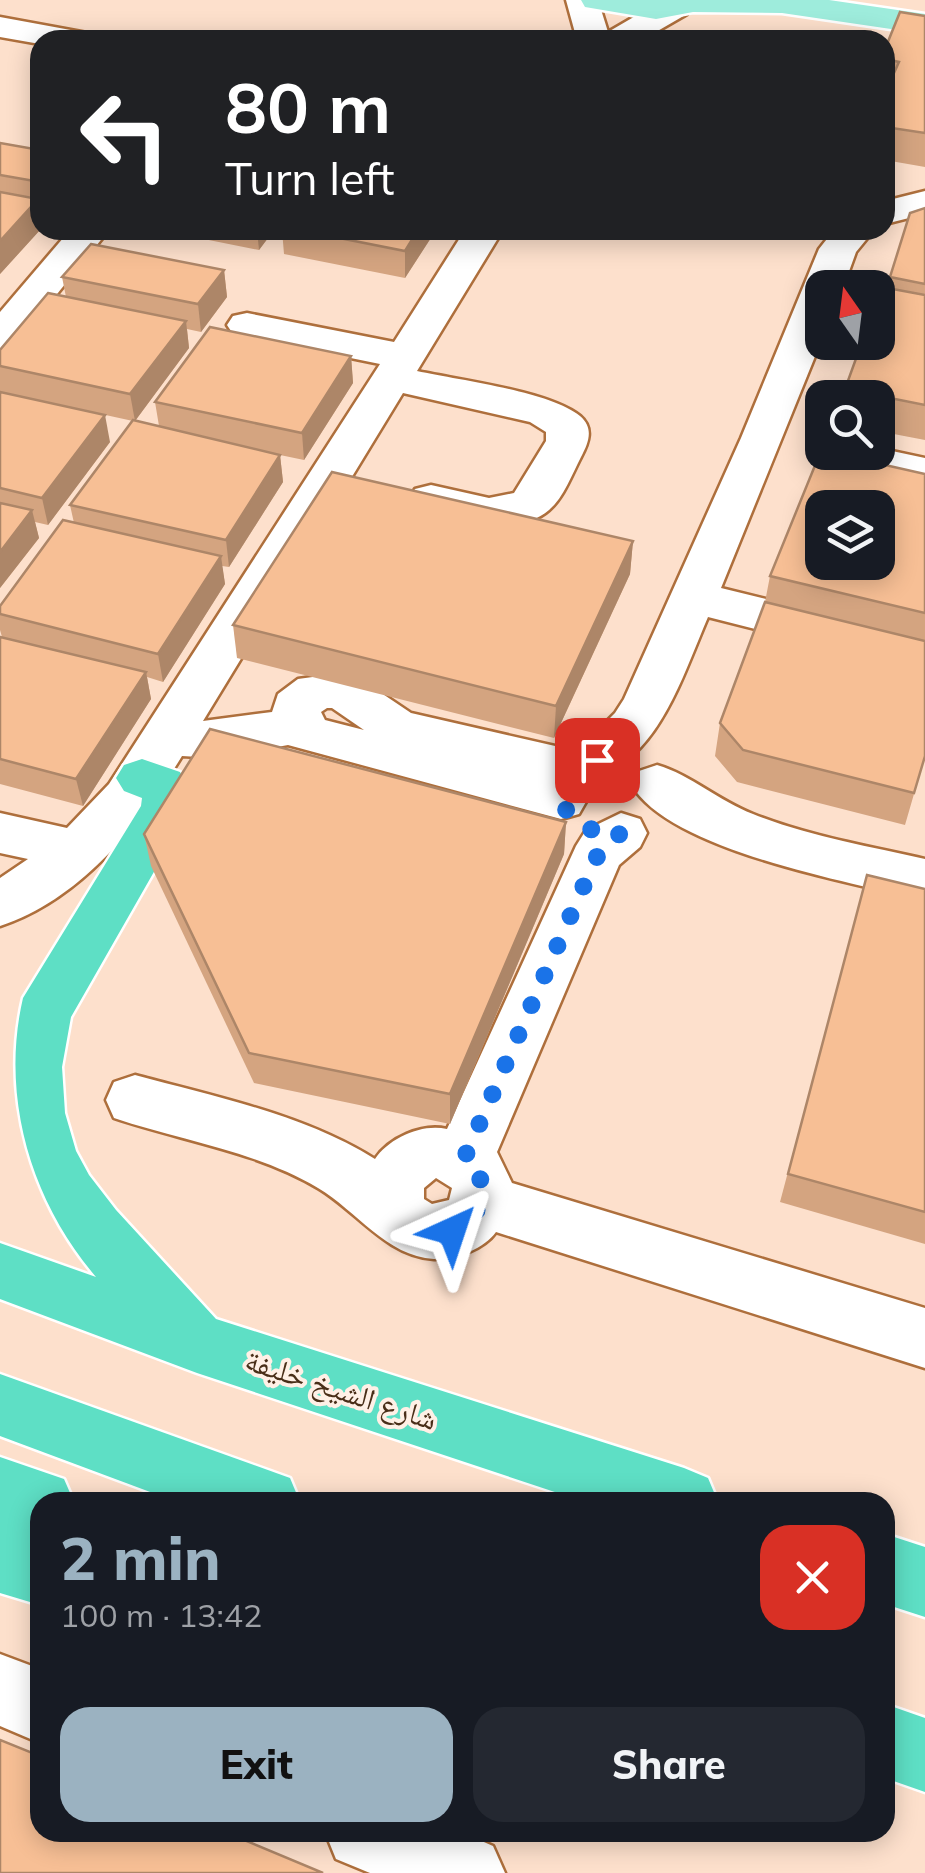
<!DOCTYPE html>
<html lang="en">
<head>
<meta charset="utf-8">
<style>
  :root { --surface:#171b24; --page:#242831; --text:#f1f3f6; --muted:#9ea1a6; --accent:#9bb2c1 }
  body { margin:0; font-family:Mulish,"Noto Naskh Arabic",sans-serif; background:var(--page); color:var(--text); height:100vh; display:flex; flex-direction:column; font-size:38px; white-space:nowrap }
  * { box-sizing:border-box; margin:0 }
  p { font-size:32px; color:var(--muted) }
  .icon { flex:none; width:55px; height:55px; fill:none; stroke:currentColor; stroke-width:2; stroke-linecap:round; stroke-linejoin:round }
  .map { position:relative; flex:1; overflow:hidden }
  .drawer { position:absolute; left:30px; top:1492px; width:865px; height:350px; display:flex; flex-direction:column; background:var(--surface); border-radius:30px; box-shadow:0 5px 25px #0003 }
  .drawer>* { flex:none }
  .top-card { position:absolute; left:30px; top:30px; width:865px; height:210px; border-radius:30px; box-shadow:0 5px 25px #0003; background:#202124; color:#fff; overflow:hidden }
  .needle { width:65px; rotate:346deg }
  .tools { position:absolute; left:805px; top:270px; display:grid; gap:20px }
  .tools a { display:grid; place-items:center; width:90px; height:90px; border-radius:20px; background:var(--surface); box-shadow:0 5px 25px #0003; font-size:50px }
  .pin { position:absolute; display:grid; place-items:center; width:85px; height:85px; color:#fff; margin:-42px; border-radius:20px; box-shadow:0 5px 15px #0006 }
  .me { position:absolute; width:110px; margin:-55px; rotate:42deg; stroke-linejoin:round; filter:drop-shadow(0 0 8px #0008) }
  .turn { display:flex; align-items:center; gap:35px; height:210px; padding:0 30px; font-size:45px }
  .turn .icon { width:130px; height:130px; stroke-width:2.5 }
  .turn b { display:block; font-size:70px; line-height:85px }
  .round { display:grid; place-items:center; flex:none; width:105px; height:105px; border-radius:30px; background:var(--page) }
  .headline { display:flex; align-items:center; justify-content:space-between; height:170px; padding:0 30px }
  h1 { font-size:60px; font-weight:800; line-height:75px; color:var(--accent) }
  .cta { display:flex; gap:20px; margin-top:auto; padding:20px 30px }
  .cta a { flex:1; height:115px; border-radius:30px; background:var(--accent); color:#111; font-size:40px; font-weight:800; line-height:115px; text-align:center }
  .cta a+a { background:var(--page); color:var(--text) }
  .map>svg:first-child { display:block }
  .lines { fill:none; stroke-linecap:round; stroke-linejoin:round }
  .minor-casing { stroke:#ae6f3c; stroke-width:5 }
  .major-casing { stroke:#fff; stroke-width:5 }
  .highway-casing { stroke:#fff; stroke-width:5 }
  .minor { fill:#fff; fill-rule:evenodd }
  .major { fill:#9eecdc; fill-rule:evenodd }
  .highway { fill:#5edfc5; fill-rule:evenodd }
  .wall { fill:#d4a480 }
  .shaded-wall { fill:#ad8668 }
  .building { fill:#f7bf95; stroke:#ad8668; stroke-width:2.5; fill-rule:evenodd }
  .route { stroke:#1a73e8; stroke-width:18; stroke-dasharray:0 32.4 }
  .labels { text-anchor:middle; stroke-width:8; stroke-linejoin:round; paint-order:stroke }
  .street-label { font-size:30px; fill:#492e18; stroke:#fff0e6 }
</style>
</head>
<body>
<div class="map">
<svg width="925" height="1873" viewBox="0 0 925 1873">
  <rect width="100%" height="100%" fill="#fde0cc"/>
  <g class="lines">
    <defs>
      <g id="minor">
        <path d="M566,0H598L608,32L663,0H686L691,7L687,14L642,40H577Z"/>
        <path d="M0,17L87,33L92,40H40V44L0,37Z"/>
        <path d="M925,191V214L885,224V201Z"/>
        <path d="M70,230H109L14,347L0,350V312Z"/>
        <path d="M465,230H503L417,371C458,380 549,391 580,416C594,428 589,442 581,457C572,474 564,497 549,510C518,538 451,518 415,509L409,499L415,489L431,485L489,498L514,493L546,441V432L530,422L403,393L203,721L272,712L278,694L298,679L342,673L359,678L411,713L577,751L615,713L624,699L741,438L819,249L834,230H874L856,252L843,288H822V339L721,588L925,638V672L708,617C678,687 657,763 579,786L587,800L579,814L561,819L288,745L216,758L182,756C140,825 80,900 0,926V878L28,859L0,853V813L67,828L109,784L380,364L233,334L227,325L233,316L247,313L394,342ZM327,708H332L364,730L325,720L321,712Z"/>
        <path d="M822,441V452H878V448L925,458V486L818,462L811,452Z"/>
        <path d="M657,765C691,775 719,801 753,814C808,836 868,846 925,859V901C852,882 669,851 631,784L639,771Z"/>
        <path d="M621,813L640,819L647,833L640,847L619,865L497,1152L512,1183L925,1308V1368L496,1232C484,1249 455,1260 434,1259C386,1256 357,1211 318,1188C256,1151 182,1141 114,1118L106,1100L114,1082L135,1075C216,1097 303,1114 375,1159C389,1138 422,1123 447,1129L576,846L586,830ZM436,1178L452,1188L449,1200L432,1204L424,1199V1188Z"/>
        <path d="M0,1654L40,1669V1743L0,1726Z"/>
        <path d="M325,1832H461L493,1846L505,1873H370L336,1859Z"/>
      </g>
      <path id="major" d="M581,0H829L925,14V34L782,13L693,12L656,19L585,7Z"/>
      <g id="highway">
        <path d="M142,759L180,772L195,800L71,1017L62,1067L65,1113L76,1151L89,1175L116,1210L216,1319L684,1468L708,1478L718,1502H585L197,1373L0,1299V1243L96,1277C31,1201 0,1097 23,998L141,806L142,798L124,791L116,778L124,765Z"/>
        <path d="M0,1374L290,1478L300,1502H177L0,1436Z"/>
        <path d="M0,1457L64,1479L74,1502H40V1605L0,1593Z"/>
        <path d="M885,1534L925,1547V1617L885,1604Z"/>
        <path d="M885,1704L925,1718V1792L885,1778Z"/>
      </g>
    </defs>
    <use href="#minor" class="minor-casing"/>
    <use href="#major" class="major-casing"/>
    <use href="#highway" class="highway-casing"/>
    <use href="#minor" class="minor"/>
    <use href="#major" class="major"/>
    <use href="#highway" class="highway"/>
  </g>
  <g class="wall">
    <path d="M925,16V167L885,160V49Z"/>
    <path d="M0,143L40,150V201L39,200L40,230L0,274Z"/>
    <path d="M925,208V440L878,431V398H843L845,389L888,288L890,277Z"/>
    <path d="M159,230H274L259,250Z"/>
    <path d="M282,230H436L405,278L284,254Z"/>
    <path d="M224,270L227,297L201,332L187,329L189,348L135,421L159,426L155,402L351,356L353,383L304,460L280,455L283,482L229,567L222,566L225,584L163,682L147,677L151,699L83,806L0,784V637H2L0,630V606L74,523L70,505L133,421L0,392V350L66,297L62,277Z"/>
    <path d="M0,392L110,442L48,525L35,522L39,538L0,588Z"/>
    <path d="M925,474V756L905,825L737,782L715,756L720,723L765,602L770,576Z"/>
    <path d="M633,541L630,574L554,738L237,658L233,625Z"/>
    <path d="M566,822L564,854L450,1124L254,1083L151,866L144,834Z"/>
    <path d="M867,875L925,889V1244L780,1202Z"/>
  </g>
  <g class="shaded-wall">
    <path d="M38,199L40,230L0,274V241Z"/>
    <path d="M257,230H274L259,250Z"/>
    <path d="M418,230H436L405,278V251Z"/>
    <path d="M224,270L227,297L201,332L198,304Z"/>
    <path d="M186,321L189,348L135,421L130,394Z"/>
    <path d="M351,356L353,383L304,460L302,433Z"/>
    <path d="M105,415L110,442L48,525L42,498Z"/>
    <path d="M280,455L283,482L229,567L226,540Z"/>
    <path d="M32,510L39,538L0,588V552Z"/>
    <path d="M633,541L630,574L554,738L556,706Z"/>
    <path d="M221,556L225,584L163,682L158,654Z"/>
    <path d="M146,672L151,699L83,806L76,779Z"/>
    <path d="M566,822L564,854L450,1124V1094Z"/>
  </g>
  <g class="building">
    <path d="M900,12L925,16V133L885,127V72L894,73L899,62L885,59V49Z"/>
    <path d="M0,143L40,150V182L0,175Z"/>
    <path d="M0,192L38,199L0,241Z"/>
    <path d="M925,208V284L890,277L910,213Z"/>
    <path d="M299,230H418L405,251Z"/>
    <path d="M91,244L224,270L198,304L62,277Z"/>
    <path d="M882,287L925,295V405L845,389L862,342H878V300Z"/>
    <path d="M48,293L186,321L130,394L0,366V350Z"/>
    <path d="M210,327L351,356L302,433L155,402Z"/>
    <path d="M0,392L105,415L42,498L0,488Z"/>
    <path d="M133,420L280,455L226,540L70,505Z"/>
    <path d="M841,455L925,474V613L770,576L816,463ZM822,508H878V562H822Z"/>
    <path d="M332,472L633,541L556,706L233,625Z"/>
    <path d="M0,503L32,510L0,552Z"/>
    <path d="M63,520L221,556L158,654L0,614V606Z"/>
    <path d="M765,602L925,641V756L914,793L743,750L720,723Z"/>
    <path d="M0,637L146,672L76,779L0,759Z"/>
    <path d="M210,729L566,822L450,1094L249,1053L144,834Z"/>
    <path d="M867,875L925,889V1212L788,1174Z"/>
    <path d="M0,1740L40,1756V1832H225L323,1873H0Z"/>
  </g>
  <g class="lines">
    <path class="route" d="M452,1231C484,1216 495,1182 464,1159L595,860L605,844L621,833C594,834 572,826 561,800C561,777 576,766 597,760"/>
  </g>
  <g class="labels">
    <g class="street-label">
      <text transform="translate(341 1390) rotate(18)" y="10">شارع الشيخ خليفة</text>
    </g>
  </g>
</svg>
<div class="tools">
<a><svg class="needle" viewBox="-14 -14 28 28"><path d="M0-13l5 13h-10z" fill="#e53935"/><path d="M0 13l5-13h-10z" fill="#9ea1a6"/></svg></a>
<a><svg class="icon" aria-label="search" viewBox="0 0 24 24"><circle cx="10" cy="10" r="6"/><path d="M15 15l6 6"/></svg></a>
<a><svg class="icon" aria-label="layers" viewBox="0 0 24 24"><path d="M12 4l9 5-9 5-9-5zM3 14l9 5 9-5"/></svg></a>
</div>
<div class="pin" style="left:597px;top:760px;background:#d93025"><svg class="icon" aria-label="arrive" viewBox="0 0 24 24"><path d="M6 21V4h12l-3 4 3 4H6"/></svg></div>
<svg class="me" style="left:452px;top:1231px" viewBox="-20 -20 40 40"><path d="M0-17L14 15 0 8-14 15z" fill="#1a73e8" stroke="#fff" stroke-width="4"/></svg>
<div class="top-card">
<div class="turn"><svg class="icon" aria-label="left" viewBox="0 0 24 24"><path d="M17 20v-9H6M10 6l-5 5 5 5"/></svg><div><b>80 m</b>Turn left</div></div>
</div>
<section class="drawer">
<div class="headline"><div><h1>2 min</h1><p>100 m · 13:42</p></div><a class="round" style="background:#d93025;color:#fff"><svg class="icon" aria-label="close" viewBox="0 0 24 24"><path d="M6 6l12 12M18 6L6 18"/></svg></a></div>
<div class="cta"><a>Exit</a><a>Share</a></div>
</section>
</div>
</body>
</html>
